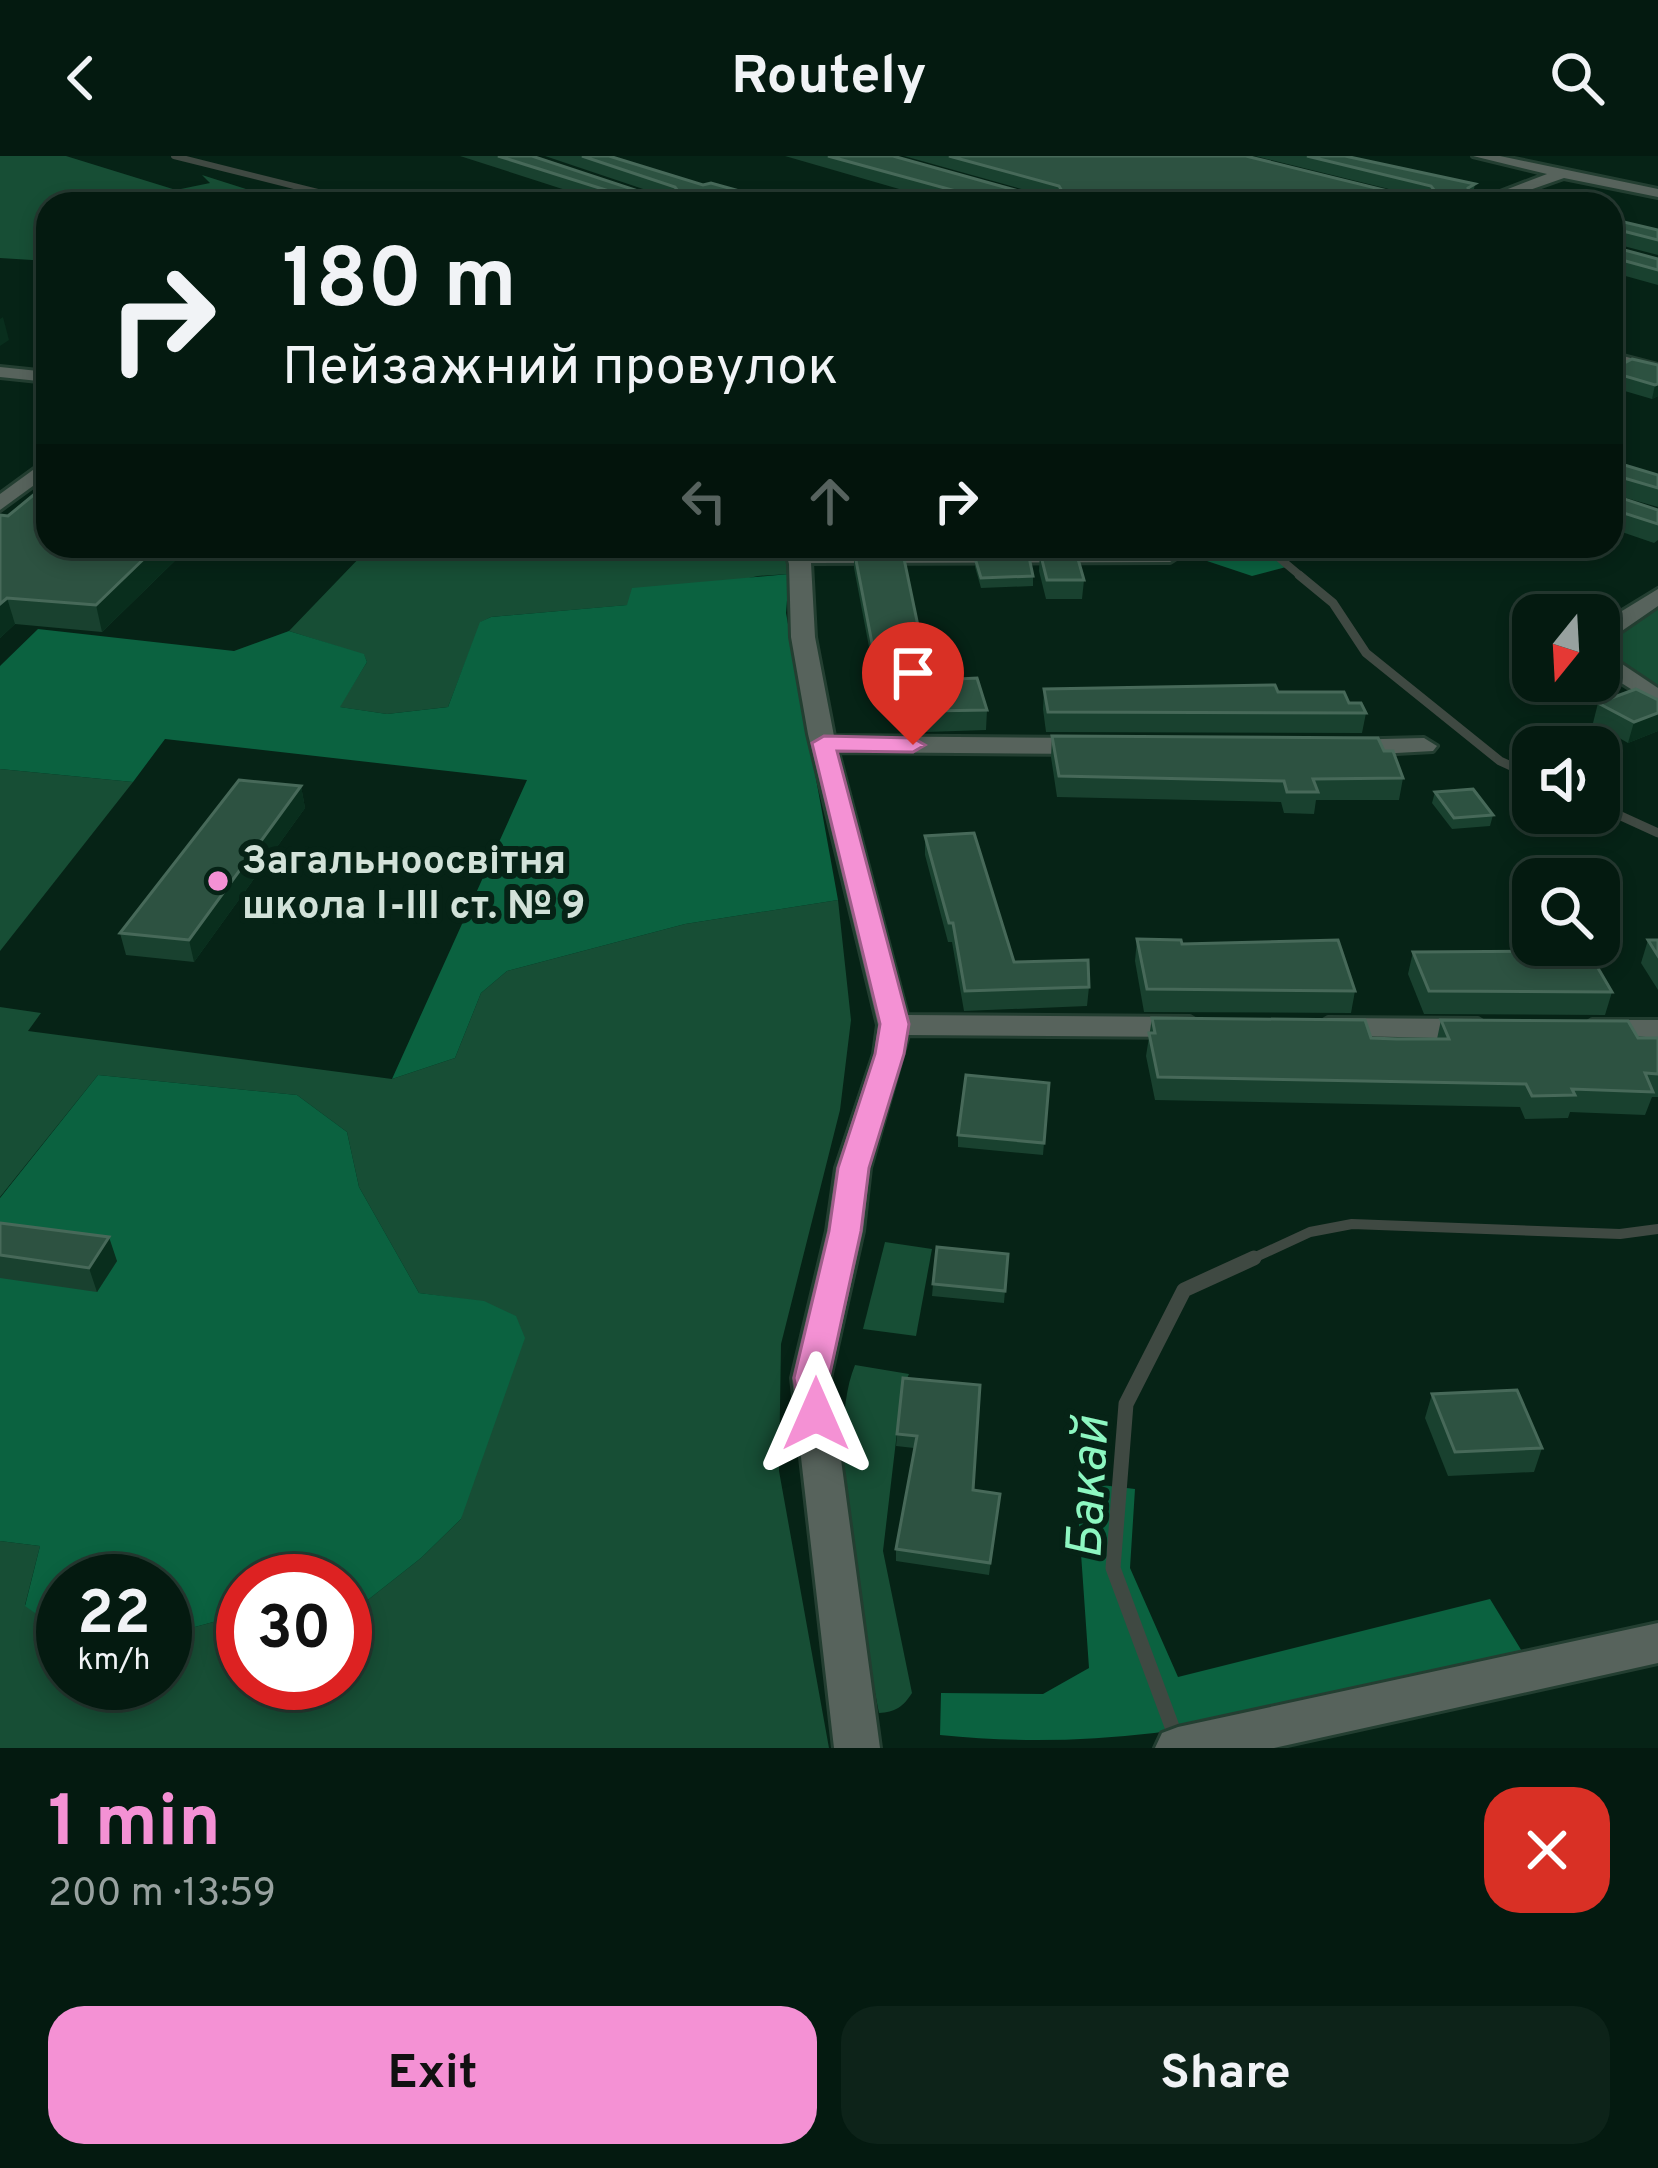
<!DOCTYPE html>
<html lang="en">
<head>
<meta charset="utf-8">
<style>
  :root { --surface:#041a10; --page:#0d2319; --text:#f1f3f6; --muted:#97a19f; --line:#253830; --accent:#f491d4 }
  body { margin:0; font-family:Overpass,sans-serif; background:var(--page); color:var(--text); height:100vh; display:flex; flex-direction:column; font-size:45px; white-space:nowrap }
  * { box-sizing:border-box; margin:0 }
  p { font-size:39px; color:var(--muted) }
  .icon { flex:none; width:66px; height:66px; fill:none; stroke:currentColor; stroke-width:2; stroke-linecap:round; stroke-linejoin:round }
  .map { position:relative; height:1592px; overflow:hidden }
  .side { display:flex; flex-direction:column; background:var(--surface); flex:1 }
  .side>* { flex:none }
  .top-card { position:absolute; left:36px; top:36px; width:1587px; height:366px; border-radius:36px; box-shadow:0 6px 18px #0003,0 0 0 3px var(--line); background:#041a10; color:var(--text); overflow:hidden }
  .needle { width:78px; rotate:198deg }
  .controls { position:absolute; left:1512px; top:438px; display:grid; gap:24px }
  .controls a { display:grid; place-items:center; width:108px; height:108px; border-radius:24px; background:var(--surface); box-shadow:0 6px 18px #0003,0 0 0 3px var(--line); font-size:60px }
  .speed { position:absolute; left:36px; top:1398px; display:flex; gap:24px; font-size:60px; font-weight:700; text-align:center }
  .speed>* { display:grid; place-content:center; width:156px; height:156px; border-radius:50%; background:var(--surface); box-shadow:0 6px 18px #0003,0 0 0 3px var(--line); line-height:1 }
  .speed small { font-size:30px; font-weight:400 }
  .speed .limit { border:18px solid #d22; background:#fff; color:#111 }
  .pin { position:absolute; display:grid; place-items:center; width:102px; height:102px; color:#fff; margin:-123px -51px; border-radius:50% 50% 50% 0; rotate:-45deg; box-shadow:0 0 12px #0007 }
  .pin .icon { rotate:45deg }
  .me { position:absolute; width:132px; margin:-66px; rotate:0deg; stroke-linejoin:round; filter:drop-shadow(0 0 9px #0008) }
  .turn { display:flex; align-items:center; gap:42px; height:252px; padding:0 48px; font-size:54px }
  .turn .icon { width:156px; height:156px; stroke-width:2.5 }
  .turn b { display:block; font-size:84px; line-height:102px }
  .lanes { display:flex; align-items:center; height:114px; padding:0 48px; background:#0003; justify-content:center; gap:60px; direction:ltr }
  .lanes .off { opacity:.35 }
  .round { display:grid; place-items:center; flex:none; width:126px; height:126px; border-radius:36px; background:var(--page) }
  .summary { display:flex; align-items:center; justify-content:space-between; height:204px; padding:0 48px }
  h1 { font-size:72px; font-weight:700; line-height:90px; color:var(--accent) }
  .primary-button { display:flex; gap:24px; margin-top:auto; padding:24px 48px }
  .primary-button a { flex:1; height:138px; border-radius:36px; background:var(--accent); color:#111; font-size:48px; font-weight:700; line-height:138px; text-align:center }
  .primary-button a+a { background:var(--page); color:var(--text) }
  header { display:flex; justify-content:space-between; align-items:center; height:156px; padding:0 48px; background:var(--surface); font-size:54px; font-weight:700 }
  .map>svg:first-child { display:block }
  .green { fill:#174e35 }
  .forest { fill:#0b6240 }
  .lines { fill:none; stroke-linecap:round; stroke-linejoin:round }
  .stream-far4 { stroke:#3f4942; stroke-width:6 }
  .stream-far3 { stroke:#3f4942; stroke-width:8 }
  .stream-far2 { stroke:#3f4942; stroke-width:9 }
  .stream-far1 { stroke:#3f4942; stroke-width:10 }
  .stream { stroke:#3f4942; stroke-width:15 }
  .minor-casing { stroke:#233e31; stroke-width:6 }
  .minor { fill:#57635c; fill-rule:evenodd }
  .wall { fill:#19412f }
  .shaded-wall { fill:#092e1d }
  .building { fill:#2d5241; stroke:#476959; stroke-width:3 }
  .route { fill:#f491d4; stroke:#9f5e8a; stroke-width:3 }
  .poi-dot { fill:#f491d4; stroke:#062316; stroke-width:4.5 }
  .labels { text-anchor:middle; stroke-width:12; stroke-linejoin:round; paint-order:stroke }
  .poi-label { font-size:39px; font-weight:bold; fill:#d2e2d9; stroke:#062316; text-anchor:start }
  .near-water-label { font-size:51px; font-style:italic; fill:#8df7c1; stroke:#062316 }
</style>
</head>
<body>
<header><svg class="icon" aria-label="back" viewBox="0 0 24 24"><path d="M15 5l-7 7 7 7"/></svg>Routely<svg class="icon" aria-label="search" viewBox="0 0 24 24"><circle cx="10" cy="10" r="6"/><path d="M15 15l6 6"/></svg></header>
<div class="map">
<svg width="1658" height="1592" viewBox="0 0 1658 1592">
  <rect width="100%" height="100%" fill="#062316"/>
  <g class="green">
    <path d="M0,0H66L176,34L210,27L202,19L246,33L223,45L228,48H48V105L0,102Z"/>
    <path d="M353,390H777L790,406L789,418L758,420L628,449L491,461L481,466L448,551L387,558L339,551L367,506L364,499L289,475L364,397Z"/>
    <path d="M1658,452V532C1636,520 1617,510 1610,485L1622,472Z"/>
    <path d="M0,613L133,626L0,795Z"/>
    <path d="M838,744L851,864L840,954L781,1188L779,1315L829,1592H0V1385L40,1390L25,1449L63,1477V1527H165V1479L243,1458V1527H345V1462L421,1402L461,1363L484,1146L419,1137L359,1031L347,976L297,939L98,919L0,1041V851L41,857L28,875L392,923L455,902L481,837L507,815L685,768Z"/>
    <path d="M885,1086L932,1093L916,1180L863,1173Z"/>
    <path d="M855,1209L909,1218L902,1234L883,1395L912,1537C903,1551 895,1556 879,1557C863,1472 823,1286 855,1209Z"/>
  </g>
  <g class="forest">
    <path d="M1162,390H1265L1290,410L1252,420Z"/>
    <path d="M789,418L786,457L838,744L685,768L507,815L481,837L455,902L392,923L527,624L165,583L133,626L0,613V510L38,473L234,495L289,475L364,498L367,506L340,551L387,558L448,551L480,466L491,461L627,449L632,432Z"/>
    <path d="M98,919L297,939L347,976L359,1031L419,1137L484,1145L516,1160L525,1182L461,1363L421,1402L345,1462V1425H243V1458L165,1479V1425H63V1477L25,1450L40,1390L0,1385V1042Z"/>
    <path d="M1076,1326L1135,1333L1130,1412L1178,1521L1490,1443L1523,1497C1449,1515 1375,1533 1301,1550C1181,1579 1063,1592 940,1579L941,1537L1043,1538L1089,1512Z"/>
  </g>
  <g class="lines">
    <path class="stream-far4" d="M174,0L366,48"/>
    <path class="stream-far3" d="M1265,390L1303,422"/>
    <g class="stream-far2">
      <path d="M1299,419L1333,447L1366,497L1500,605L1533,620"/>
      <path d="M1599,650L1658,677"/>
    </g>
    <path class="stream-far1" d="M1247,1105L1310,1076L1352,1068L1620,1078L1658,1073"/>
    <path class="stream" d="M1180,1592L1113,1412L1126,1248L1184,1134L1254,1102"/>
    <defs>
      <g id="minor">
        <path d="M1473,0H1500L1658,33V41L1564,22L1490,48H1469L1547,18Z"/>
        <path d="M1611,197L1658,209V220L1611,208Z"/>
        <path d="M0,211L48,216V226L0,221Z"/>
        <path d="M48,303V319L0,354V338Z"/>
        <path d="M784,390L1170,392L1181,399L1170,406L811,407L815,481L834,580L1089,582L1102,590L1089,598L838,596L907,859L1190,861L1206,871L1190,881L908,879L870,1012L863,1075L830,1222L880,1592H834L792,1222L827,1075L836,1012L874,898L878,869L808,578L791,481L789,408Z"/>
        <path d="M1658,433V450L1613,481L1611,492L1619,506L1658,532V550L1599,513V469Z"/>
        <path d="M1424,582L1437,590L1433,595L1341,600L1328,592L1341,584Z"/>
        <path d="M1328,862L1478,863L1494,873L1478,883L1317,879L1312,872Z"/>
        <path d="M1592,864H1658V884L1581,881L1576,874Z"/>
        <path d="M1658,1467V1507L1274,1592H1155L1162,1577L1178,1571Z"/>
      </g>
    </defs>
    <use href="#minor" class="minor-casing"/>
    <use href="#minor" class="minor"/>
  </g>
  <g class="wall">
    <path d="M460,0H532L650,39L658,38L545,0H609L703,29L786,48H609Z"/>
    <path d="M785,0H893L1033,39L1039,38L904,0H1246L1404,39L1409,38L1255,0H1345L1475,28L1473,38L1541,48H951Z"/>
    <path d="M1611,63L1658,74V99L1612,87L1613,91L1658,103V129L1611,116Z"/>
    <path d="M1658,209V240L1652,243L1611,231V214Z"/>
    <path d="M1611,305L1658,319V351L1612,338L1658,354V384L1654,387L1619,375L1611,380Z"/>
    <path d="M0,359L190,390L102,476L15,468L0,482Z"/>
    <path d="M854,394L918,470V485L924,511V524L987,554L986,574L926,576L918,545L919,531L877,533L854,412Z"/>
    <path d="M1040,396L1084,424L1082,443H1046L1039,415Z"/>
    <path d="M975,402L1033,420V430L981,432L975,411Z"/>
    <path d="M1044,533L1278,536L1349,547L1366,557L1362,577L1046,576L1043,553Z"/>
    <path d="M1658,544V575L1628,587L1593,567L1598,547Z"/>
    <path d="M1052,580L1384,595L1403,622L1399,644H1316L1314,658L1284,657L1281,646L1057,641L1051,601Z"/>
    <path d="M301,630L305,652L194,806L126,799L120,777Z"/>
    <path d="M1435,636L1493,659L1490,670L1452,673L1432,647Z"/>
    <path d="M925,680L1014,806L1089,831L1087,850L964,855L952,786H948L925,699Z"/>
    <path d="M1137,783L1182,788L1355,835L1351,857L1144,856L1135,805Z"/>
    <path d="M1648,784H1658V834L1641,807Z"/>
    <path d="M1413,796L1612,836L1605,859L1424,858L1408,818Z"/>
    <path d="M1152,862L1371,882L1437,883L1441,864L1658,882V941H1652L1645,959L1570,956L1568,962L1525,963L1520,951L1155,944L1146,900Z"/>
    <path d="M1049,927L1043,999L958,991V979Z"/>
    <path d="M0,1067L117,1105L97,1136L0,1122Z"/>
    <path d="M1008,1098L1004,1147L932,1140L933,1128Z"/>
    <path d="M903,1222L973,1334L1000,1338L989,1419L896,1405V1393L914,1292L896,1290Z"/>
    <path d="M1432,1238L1542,1292L1534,1316L1448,1320L1425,1262Z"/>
  </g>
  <g class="shaded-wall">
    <path d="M3,161L9,184L0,190V163Z"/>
    <path d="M1658,228V240L1652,243L1655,229Z"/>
    <path d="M1624,357L1619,375L1611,380L1613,363Z"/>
    <path d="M157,390H190L102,476L96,449Z"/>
    <path d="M7,442L15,468L0,482V448Z"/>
    <path d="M1658,557V575L1628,587L1634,566Z"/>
    <path d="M301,630L305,652L194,806L189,784Z"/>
    <path d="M109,1081L117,1105L97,1136L89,1112Z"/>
  </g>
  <g class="building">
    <path d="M498,0H532L650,39L678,35L675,31L582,0H609L703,29L711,27L786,48H650Z"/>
    <path d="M828,0H893L1033,39L1062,35L1059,30L949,0H1246L1404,39L1435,35L1431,30L1307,0H1345L1475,28L1468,32L1469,38H1496L1541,48H1003Z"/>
    <path d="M1611,63L1658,74V84L1615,73L1611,76Z"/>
    <path d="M1611,82L1613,91L1658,103V114L1611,101Z"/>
    <path d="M1632,203L1658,209V228L1655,229L1611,216V214Z"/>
    <path d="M1611,305L1658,319V332L1617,320L1611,324L1612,339L1658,354V368L1624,357L1611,363Z"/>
    <path d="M48,327V390H157L96,449L7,442L0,448V359L8,360Z"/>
    <path d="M902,393L918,470L914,471L924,511L877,513L854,394Z"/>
    <path d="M1040,396H1076L1084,424H1047Z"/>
    <path d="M1029,401L1033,420L981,422L975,402Z"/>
    <path d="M977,522L987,554L927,555L919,525Z"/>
    <path d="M1275,529L1278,536H1344L1349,547H1361L1366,557L1048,556L1044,533Z"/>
    <path d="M1636,533L1658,544V557L1634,566L1598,547Z"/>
    <path d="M1052,580L1378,582L1384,595H1393L1403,622L1313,623L1318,636H1287L1284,625L1059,620Z"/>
    <path d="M239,624L301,630L189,784L120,777Z"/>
    <path d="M1473,633L1493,659L1454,662L1435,636Z"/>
    <path d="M974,677L1014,806L1088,804L1089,831L965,835L953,767H949L925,680Z"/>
    <path d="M1137,783L1181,784L1182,788L1338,784L1355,835L1147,833Z"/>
    <path d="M1648,784H1658V800Z"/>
    <path d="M1588,795L1612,836L1429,835L1413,796Z"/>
    <path d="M1152,862L1365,864L1371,882L1397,883H1449L1441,864L1628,865L1638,882H1658V918L1645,917L1653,936L1572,933L1575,939L1532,940L1526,928L1158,921L1149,877H1155Z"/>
    <path d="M966,919L1049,927L1044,987L958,979Z"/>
    <path d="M0,1067L109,1081L89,1112L0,1099Z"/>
    <path d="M937,1091L1008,1098L1005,1135L933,1128Z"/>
    <path d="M903,1222L980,1229L973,1334L1000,1338L990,1407L896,1393L917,1280L897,1278Z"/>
    <path d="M1517,1234L1542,1292L1455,1296L1432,1238Z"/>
  </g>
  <path class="route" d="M824,580L913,582L925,589L913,596L837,595L909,868L904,898L869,1012L861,1075L829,1222L834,1258L829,1269L816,1273L803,1269L794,1222L829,1075L838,1012L875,898L880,868L812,587Z"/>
  <circle class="poi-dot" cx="218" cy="725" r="12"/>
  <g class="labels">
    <g class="poi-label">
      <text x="242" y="717">Загальноосвітня<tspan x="242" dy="45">школа І-ІІІ ст. № 9</tspan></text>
    </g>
    <g class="near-water-label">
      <text transform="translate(1086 1332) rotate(-87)" y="18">Бакай</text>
    </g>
  </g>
</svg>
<div class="controls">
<a><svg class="needle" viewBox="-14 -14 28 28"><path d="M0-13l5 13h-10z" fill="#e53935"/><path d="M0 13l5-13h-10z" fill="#97a19f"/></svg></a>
<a><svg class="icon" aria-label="sound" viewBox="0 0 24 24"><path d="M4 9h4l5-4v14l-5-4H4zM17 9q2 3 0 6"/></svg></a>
<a><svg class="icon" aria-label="search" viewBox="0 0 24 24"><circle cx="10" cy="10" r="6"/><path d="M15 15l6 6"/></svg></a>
</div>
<div class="speed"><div>22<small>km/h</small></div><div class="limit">30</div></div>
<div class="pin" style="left:913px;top:589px;background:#d93025"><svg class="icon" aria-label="arrive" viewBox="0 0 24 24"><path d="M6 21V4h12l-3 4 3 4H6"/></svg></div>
<svg class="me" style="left:816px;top:1258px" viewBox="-20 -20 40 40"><path d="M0-17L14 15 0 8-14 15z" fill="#f491d4" stroke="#fff" stroke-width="4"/></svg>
<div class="top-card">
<div class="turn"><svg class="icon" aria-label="right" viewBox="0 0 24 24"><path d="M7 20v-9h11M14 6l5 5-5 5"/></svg><div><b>180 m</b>Пейзажний провулок</div></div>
<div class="lanes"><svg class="icon off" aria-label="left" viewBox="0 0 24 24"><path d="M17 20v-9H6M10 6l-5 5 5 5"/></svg><svg class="icon off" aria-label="ahead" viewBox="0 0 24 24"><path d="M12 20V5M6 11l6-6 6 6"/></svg><svg class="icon" aria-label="right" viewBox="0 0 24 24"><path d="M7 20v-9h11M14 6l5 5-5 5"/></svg></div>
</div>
</div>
<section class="side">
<div class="summary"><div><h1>1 min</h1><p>200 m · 13:59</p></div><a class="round" style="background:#d93025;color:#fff"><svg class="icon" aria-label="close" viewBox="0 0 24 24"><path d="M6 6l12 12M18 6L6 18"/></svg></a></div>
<div class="primary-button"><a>Exit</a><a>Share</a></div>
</section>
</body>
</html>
